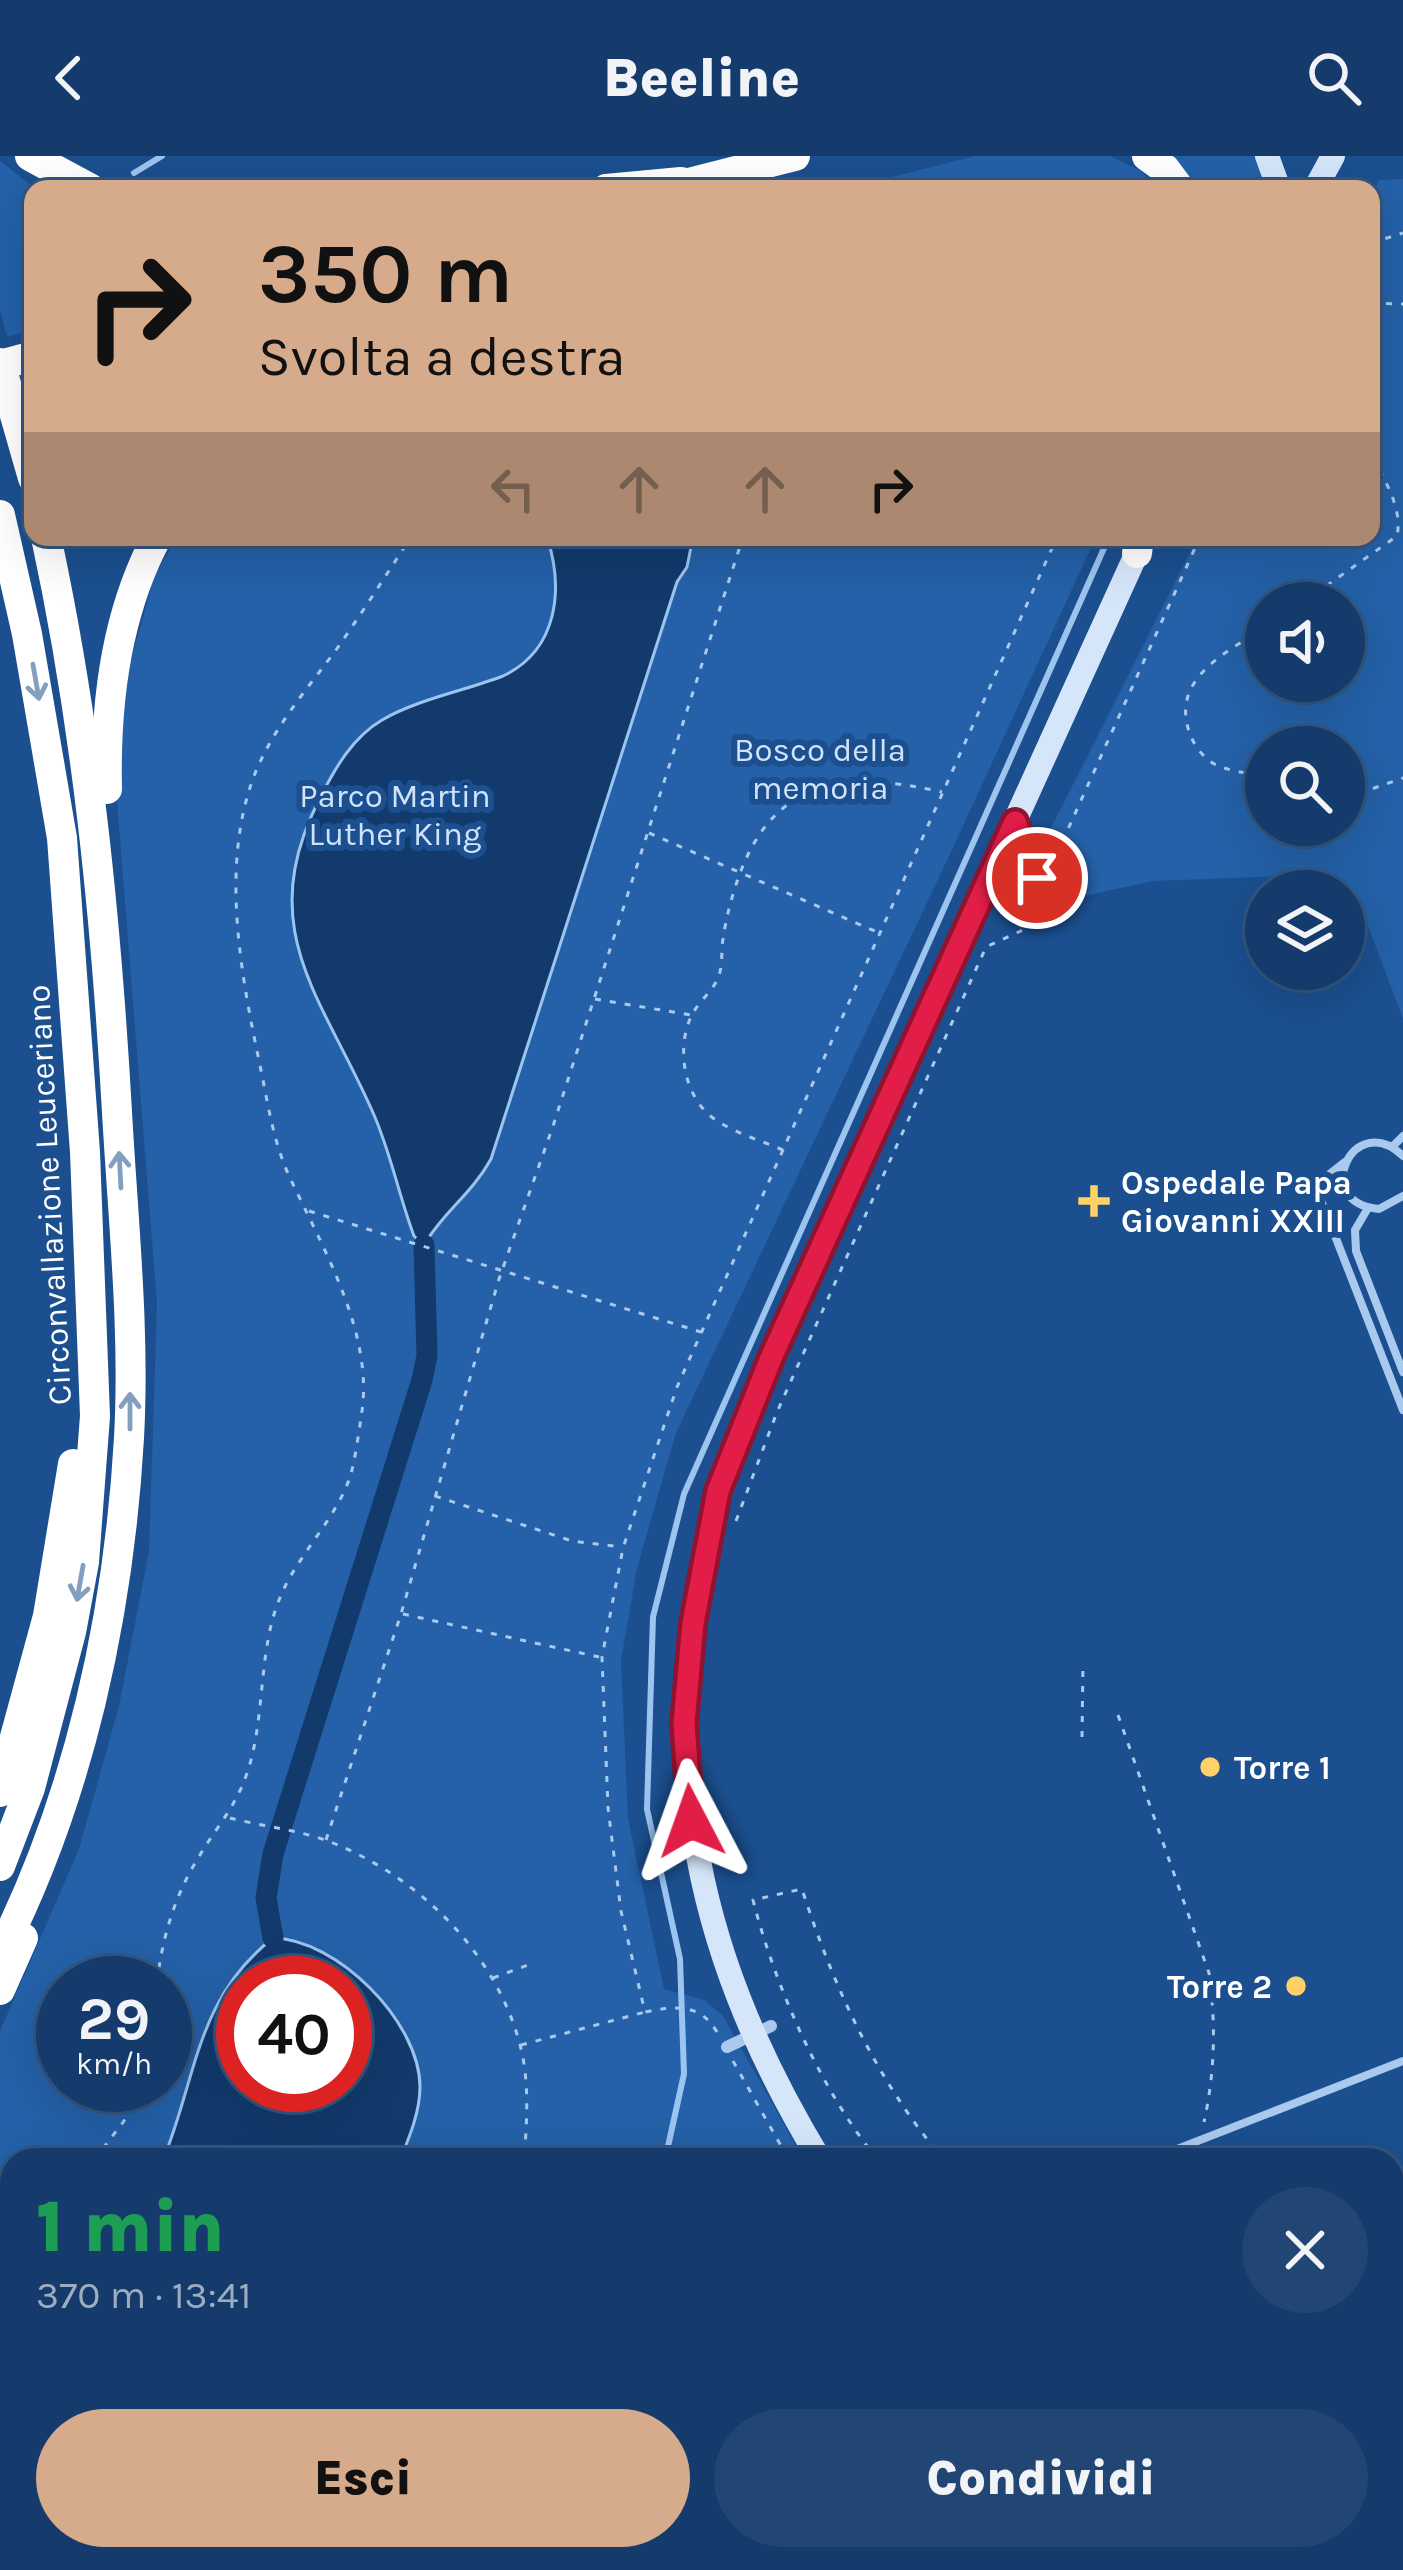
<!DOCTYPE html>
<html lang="it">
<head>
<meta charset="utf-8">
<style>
  :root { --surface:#143b6b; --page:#214673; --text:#f1f3f6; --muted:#9dadc1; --line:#33557e; --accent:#d6ab8b }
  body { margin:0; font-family:Karla,sans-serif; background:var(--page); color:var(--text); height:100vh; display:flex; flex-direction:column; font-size:45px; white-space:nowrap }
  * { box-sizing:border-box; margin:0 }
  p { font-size:39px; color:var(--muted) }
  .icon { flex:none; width:66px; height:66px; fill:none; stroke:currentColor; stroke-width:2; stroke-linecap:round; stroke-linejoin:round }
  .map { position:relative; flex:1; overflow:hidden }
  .sheet { position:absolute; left:0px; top:1992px; width:1404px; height:423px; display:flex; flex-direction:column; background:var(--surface); border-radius:36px 36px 0 0; box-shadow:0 12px 48px #0002,0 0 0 3px var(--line) }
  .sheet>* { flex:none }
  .banner { position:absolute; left:24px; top:24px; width:1356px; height:366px; border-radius:24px; box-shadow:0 12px 48px #0002,0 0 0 3px var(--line); background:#d6ab8b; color:#111; overflow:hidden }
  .controls { position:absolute; left:1245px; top:426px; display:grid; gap:24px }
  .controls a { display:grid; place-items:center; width:120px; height:120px; border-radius:50%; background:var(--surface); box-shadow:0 12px 48px #0002,0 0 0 3px var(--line); font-size:60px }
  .speed { position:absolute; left:36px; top:1800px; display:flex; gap:24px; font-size:60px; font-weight:700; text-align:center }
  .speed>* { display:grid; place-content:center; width:156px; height:156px; border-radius:50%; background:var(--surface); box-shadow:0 12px 48px #0002,0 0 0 3px var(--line); line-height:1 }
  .speed small { font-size:30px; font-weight:400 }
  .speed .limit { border:18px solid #d22; background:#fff; color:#111 }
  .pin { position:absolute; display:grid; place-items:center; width:102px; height:102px; color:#fff; margin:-51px; border:6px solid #fff; border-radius:50%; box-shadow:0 3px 12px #0007 }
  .me { position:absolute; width:132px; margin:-66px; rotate:356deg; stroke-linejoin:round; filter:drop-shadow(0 0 9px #0008) }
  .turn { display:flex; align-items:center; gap:42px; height:252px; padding:0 36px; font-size:54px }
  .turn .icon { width:156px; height:156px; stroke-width:2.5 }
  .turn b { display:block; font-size:84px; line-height:102px }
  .lanes { display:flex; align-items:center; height:114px; padding:0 36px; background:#0003; justify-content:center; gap:60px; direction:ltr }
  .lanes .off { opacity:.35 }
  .round { display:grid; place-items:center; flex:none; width:126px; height:126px; border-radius:63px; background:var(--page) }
  .summary { display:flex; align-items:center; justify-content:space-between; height:204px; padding:0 36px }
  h1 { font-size:72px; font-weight:800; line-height:90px; color:#1e9e55 }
  .button { display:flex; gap:24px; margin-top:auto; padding:24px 36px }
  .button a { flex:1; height:138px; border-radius:72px; background:var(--accent); color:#111; font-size:48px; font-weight:800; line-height:138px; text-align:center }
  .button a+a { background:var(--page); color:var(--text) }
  header { display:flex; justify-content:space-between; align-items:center; height:156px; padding:0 36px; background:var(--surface); font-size:54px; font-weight:800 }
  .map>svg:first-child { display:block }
  .green { fill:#2461a8; fill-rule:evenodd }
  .water { fill:#123a6d; stroke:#9cc4f0; stroke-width:3; fill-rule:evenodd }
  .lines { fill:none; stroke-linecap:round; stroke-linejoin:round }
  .stream { stroke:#9cc4f0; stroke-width:6 }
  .canal { stroke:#123a6d; stroke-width:21 }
  .path { stroke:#a9c9ee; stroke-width:3; stroke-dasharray:6 9; stroke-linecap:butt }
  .lane { stroke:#a9c9ee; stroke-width:8 }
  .street { stroke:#a9c9ee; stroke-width:12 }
  .secondary { stroke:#d6e6fa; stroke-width:24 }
  .highway { stroke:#fff; stroke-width:30 }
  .highway-bridge { stroke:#fff; stroke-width:30 }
  .oneway { stroke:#829ec1 }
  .route-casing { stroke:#92132f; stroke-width:30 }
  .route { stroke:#e11d48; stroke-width:21 }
  .poi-dot { fill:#ffd166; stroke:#1b4f8f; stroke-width:4.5 }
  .labels { text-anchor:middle; stroke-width:12; stroke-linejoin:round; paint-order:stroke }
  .park-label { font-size:33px; fill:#cfe3fa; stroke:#1b4f8f }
  .poi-label { font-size:33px; font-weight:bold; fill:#fff; stroke:#1b4f8f; text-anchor:start }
  .street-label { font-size:33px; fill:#fff; stroke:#1b4f8f }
</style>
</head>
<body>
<header><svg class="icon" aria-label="back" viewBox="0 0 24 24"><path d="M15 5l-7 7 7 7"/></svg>Beeline<svg class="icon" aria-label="search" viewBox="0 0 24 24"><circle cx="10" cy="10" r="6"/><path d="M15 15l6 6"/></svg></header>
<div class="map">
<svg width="1403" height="2414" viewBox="0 0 1403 2414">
  <rect width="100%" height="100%" fill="#1b4f8f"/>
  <g class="green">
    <path d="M975,0H1110L1141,15L1159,33H844Z"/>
    <path d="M1163,0H1259L1273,33H1195Z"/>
    <path d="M0,5L36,33H33V174L7,181L0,154Z"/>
    <path d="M1403,23V863L1358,743L1308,719L1153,725L1070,743L1043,688L1198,381H1371V40L1379,24ZM1266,447H1344V525H1266ZM1266,591H1344V669H1266Z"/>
    <path d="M177,381H1096L951,696L676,1277L637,1412L621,1505L628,1663L664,1833L704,1844L723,1860L804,2004H12V2308L0,2277V1875L79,1693L119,1550L149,1395L157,1147L114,608L128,514L155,419ZM63,1827H165V1929H63ZM243,1827H345V1929H243Z"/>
    <path d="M250,2403H496L492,2414H251Z"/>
  </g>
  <g class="water">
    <path d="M547,381H693L687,411L677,426L491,1003C471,1039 443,1056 424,1089L414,1080C399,1040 391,998 374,959C323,841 252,774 320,642C335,612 353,581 382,564C418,543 464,535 503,520C558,494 564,433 547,381Z"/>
    <path d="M273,1782C337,1783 420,1866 420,1931C420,1956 409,1982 400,2004H163C197,1921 196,1842 273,1782ZM243,1827H345V1929H243Z"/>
  </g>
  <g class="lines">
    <g class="stream">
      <path d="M134,17L162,0"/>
      <path d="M665,2004L684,1918L680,1803L647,1653L653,1461L684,1338L1109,381"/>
      <path d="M1201,2403L1218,2414"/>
      <path d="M509,2414L513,2403"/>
    </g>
    <g class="canal">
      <path d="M273,1782L266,1742L273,1698L422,1224L427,1200L424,1089"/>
      <path d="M336,2403L341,2414"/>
    </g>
    <g class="path">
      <path d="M1371,87L1403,77"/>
      <path d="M1371,147L1403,148"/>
      <path d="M1025,381L1050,393"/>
      <path d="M1302,447L1397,380C1403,352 1384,323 1371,298"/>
      <path d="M1266,471C1228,495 1171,522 1189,575C1192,586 1201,599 1211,606C1224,615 1250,617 1266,621"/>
      <path d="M1344,634L1360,637L1403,622"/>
      <path d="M649,677L877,776"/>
      <path d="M1050,713L1200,381"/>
      <path d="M595,843L691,859"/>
      <path d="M783,994C762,985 735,977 716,964C683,943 675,889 693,857C700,844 715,833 719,819C723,808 721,794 723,783C726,762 732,739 739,720C775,620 849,615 942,636"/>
      <path d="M309,1055L701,1176"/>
      <path d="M435,1340L572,1385L621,1391"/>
      <path d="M736,1365L777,1256L986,791L1034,769L1021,729"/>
      <path d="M403,1458L599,1501"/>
      <path d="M1118,1559L1209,1817C1216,1868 1215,1916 1204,1966"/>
      <path d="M1082,1581L1083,1507"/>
      <path d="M230,1662C261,1670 298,1674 328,1685C416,1719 493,1793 519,1885C530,1923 527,1965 524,2004"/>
      <path d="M326,1684L401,1458L499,1123L553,970L743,381"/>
      <path d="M493,1822L528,1809"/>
      <path d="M157,1827C162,1782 175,1738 200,1699C214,1675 231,1656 242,1630C267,1574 256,1502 279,1444C296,1400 337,1363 351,1318C356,1298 359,1275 362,1255C373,1177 323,1092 291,1024C275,991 269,955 262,919C242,824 218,709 256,615C275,570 307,533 336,494C362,457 386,419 411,381"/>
      <path d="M717,1876C700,1847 676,1850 645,1856L621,1755L608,1652L602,1501L623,1392L677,1231L1057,381"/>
      <path d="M521,1889L645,1856"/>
      <path d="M733,1905L789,2004"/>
      <path d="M840,1991L850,2004"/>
      <path d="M94,2004L124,1965L140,1929"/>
      <path d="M878,2004C821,1935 775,1830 753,1744L802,1733C834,1832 876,1924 944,2004"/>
      <path d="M1392,2124H1403"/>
      <path d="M0,2215L12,2212"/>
      <path d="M0,2269L3,2288L0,2298"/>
      <path d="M0,2328L12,2319"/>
      <path d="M271,2403L275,2414"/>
      <path d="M1202,2414L1208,2403"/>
    </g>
    <g class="lane">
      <path d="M1019,676L1054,764"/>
      <path d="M1393,990L1403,980"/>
      <path d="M1403,1000C1354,952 1309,1047 1379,1053L1403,1040"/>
      <path d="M1345,1006L1322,1024L1321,1044L1403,1254"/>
      <path d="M1368,1052L1355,1074L1356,1095L1403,1216"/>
      <path d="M1149,2004L1403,1905"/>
      <path d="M1392,2226L1403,2222"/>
      <path d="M1141,2414L1148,2403"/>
    </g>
    <path class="street" d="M727,1891L771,1870"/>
    <g class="secondary">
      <path d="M1267,0L1279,33"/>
      <path d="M1315,33L1333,0"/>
      <path d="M820,2004C687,1784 654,1589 718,1338C729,1292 754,1246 771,1202L1144,381"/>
      <path d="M1359,2403L1377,2414"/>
    </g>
    <g class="highway">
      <path d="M30,0L91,33"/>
      <path d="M1147,0L1165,13L1180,33"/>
      <path d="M606,33L681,26"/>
      <path d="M665,33L795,0"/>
      <path d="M0,207L33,322"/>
      <path d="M0,359L27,478L62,682L85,996L95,1260L84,1406L71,1476L30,1632L0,1710"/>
      <path d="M1137,397L1139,381"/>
      <path d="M107,633C105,548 116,457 157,381"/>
      <path d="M0,1636L48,1460L73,1308"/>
      <path d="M0,1797C80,1639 119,1457 129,1282C135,1174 123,1064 117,956C106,762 87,571 46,381"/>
      <path d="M0,1834L23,1782"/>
    </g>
    <path class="highway-bridge" d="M0,209L33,200"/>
  </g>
  <defs><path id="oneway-shaft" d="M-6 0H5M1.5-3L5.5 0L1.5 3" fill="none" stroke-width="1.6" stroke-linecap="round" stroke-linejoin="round" transform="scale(3)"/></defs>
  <g class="oneway">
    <use href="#oneway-shaft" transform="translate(36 526) rotate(80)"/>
    <use href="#oneway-shaft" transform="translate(120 1014) rotate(-93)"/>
    <use href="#oneway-shaft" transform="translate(130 1255) rotate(-90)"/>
    <use href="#oneway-shaft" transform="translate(80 1427) rotate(100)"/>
  </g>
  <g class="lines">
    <defs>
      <path id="route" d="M691,1665L684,1567L687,1534L693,1467L718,1335L771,1202L1015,666L1037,722"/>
    </defs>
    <use href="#route" class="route-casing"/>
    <use href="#route" class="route"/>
  </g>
  <g class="poi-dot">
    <path d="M1088 1027h12v12h12v12h-12v12h-12v-12h-12v-12h12z"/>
    <circle cx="1210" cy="1611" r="12"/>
    <circle cx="1296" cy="1830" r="12"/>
  </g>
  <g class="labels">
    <g class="park-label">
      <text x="820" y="605">Bosco della<tspan x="820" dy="38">memoria</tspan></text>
      <text x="395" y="651">Parco Martin<tspan x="395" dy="38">Luther King</tspan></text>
    </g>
    <g class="poi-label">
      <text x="1121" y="1038">Ospedale Papa<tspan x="1121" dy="38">Giovanni XXIII</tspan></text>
      <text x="1234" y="1623">Torre 1</text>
      <text x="1272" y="1842" text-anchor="end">Torre 2</text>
    </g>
    <g class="street-label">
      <text transform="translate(48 1039) rotate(-93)" y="12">Circonvallazione Leuceriano</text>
    </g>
  </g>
</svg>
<div class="controls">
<a><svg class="icon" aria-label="sound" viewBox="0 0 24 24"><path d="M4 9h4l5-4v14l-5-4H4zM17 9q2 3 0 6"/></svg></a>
<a><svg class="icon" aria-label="search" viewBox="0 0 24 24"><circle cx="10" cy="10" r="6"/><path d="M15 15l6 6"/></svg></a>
<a><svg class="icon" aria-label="layers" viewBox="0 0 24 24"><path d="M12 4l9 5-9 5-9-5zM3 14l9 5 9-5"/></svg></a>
</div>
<div class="speed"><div>29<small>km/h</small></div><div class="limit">40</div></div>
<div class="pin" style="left:1037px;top:722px;background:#d93025"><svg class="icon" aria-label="arrive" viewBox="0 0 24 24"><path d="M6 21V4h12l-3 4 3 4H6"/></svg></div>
<svg class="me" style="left:691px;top:1665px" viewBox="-20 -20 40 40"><path d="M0-17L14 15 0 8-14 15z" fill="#e11d48" stroke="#fff" stroke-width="4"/></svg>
<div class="banner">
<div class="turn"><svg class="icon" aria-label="right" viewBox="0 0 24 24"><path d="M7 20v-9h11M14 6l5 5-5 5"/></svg><div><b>350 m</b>Svolta a destra</div></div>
<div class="lanes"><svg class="icon off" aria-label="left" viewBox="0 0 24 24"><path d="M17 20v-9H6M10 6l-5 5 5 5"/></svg><svg class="icon off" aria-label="ahead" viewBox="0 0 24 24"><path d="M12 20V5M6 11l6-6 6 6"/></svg><svg class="icon off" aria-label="ahead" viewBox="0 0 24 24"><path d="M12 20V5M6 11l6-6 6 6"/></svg><svg class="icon" aria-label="right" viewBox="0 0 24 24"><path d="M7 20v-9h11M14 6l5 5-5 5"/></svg></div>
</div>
<section class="sheet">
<div class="summary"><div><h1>1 min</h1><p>370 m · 13:41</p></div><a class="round"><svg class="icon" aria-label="close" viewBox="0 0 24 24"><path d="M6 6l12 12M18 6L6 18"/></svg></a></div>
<div class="button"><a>Esci</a><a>Condividi</a></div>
</section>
</div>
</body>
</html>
